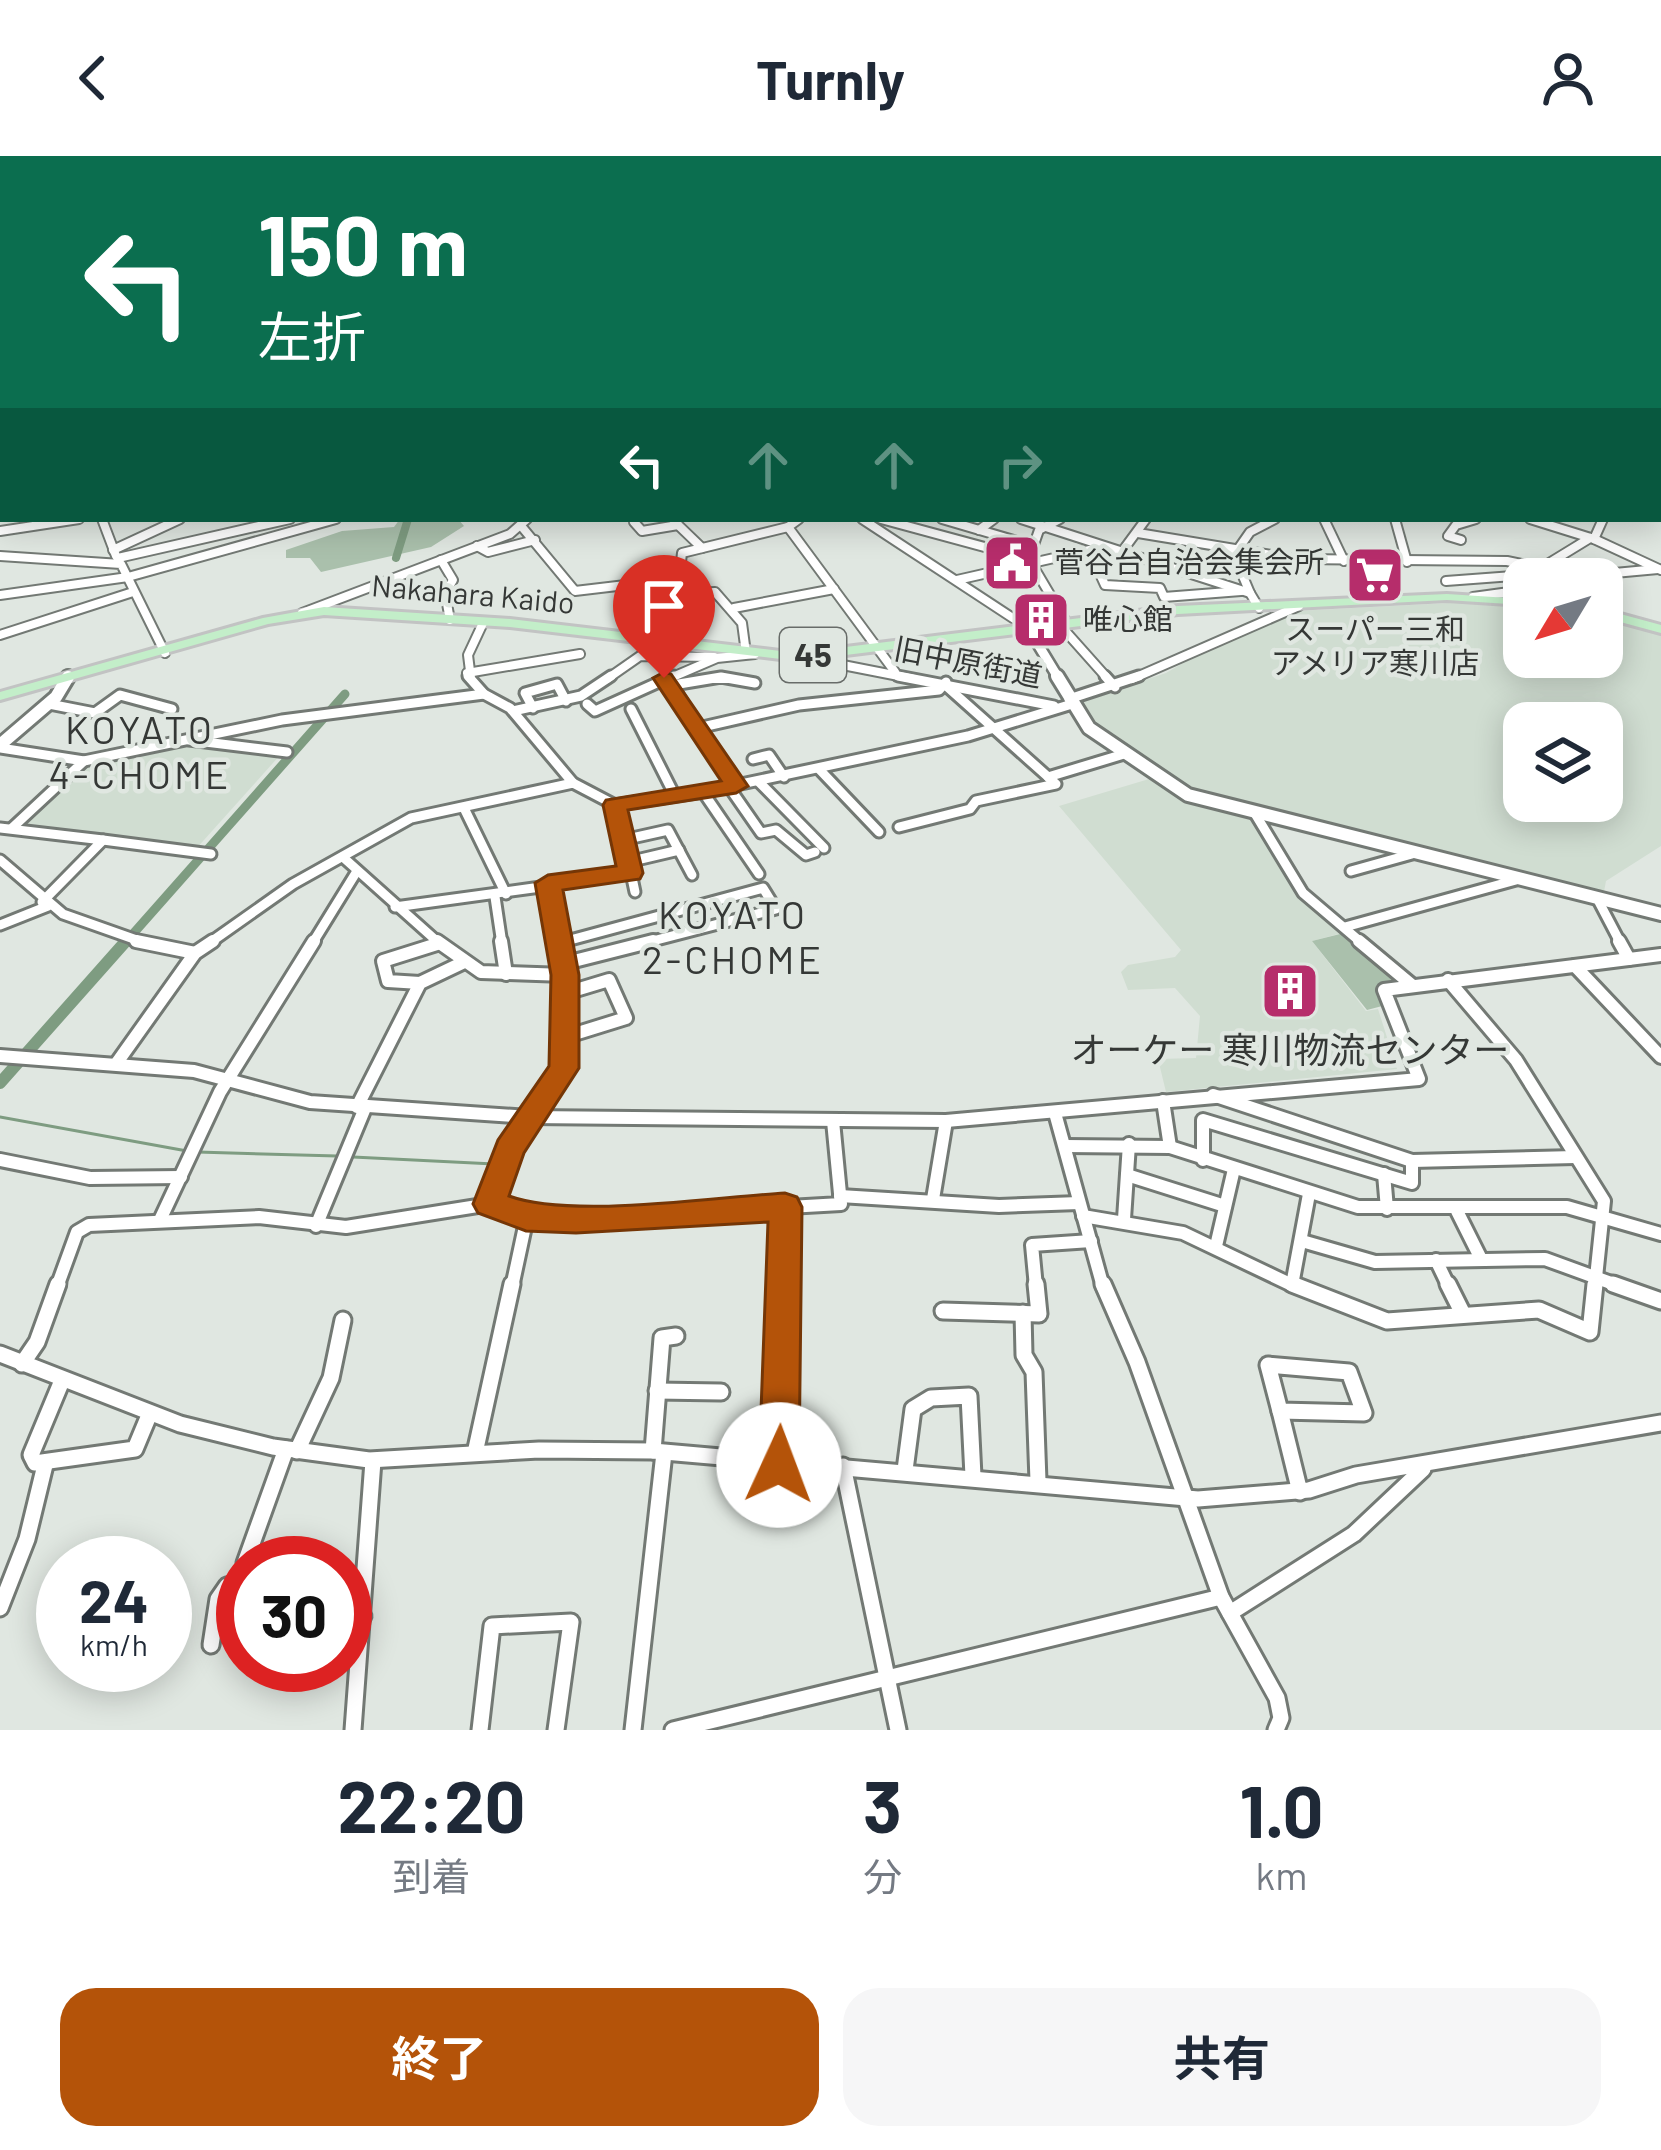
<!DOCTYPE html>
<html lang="ja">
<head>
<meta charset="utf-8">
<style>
  :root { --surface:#fff; --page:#f6f6f7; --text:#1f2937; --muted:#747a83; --accent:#b45309 }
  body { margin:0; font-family:Barlow,"Noto Sans JP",sans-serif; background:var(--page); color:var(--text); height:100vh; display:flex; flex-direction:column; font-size:45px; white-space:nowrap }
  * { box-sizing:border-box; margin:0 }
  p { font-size:39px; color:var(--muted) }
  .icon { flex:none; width:66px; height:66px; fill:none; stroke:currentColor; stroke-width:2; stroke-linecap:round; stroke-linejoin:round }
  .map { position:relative; height:1574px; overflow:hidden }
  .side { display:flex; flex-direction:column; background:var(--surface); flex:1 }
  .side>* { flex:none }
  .hud { position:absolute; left:0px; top:0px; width:1662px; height:366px; box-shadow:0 6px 30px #0003; background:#0b6e4f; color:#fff; overflow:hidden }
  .needle { width:78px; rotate:232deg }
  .controls { position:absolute; left:1503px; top:402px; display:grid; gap:24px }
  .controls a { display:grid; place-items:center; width:120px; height:120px; border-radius:24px; background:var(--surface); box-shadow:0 6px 30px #0003; font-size:60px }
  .speed { position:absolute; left:36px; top:1380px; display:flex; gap:24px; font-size:60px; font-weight:700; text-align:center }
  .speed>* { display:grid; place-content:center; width:156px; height:156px; border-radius:50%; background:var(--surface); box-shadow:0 6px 30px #0003; line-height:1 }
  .speed small { font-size:30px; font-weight:400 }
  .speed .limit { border:18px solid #d22; background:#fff; color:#111 }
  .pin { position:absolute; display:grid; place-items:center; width:102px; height:102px; color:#fff; margin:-123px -51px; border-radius:50% 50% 50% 0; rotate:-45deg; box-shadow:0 0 12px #0007 }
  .pin .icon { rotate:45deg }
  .me { position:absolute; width:132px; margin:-66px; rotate:2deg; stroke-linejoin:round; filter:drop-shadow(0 0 9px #0008) }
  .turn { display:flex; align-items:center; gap:42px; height:252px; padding:0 60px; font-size:54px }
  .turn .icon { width:156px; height:156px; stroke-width:2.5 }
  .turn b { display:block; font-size:84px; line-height:102px }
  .lanes { display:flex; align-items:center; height:114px; padding:0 60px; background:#0003; justify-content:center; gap:60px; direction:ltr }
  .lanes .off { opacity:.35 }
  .eta { display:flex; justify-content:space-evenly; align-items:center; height:204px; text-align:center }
  .eta b { font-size:72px; font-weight:700; line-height:84px }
  .action { display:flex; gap:24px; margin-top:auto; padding:24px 60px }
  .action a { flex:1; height:138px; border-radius:36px; background:var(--accent); color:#fff; font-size:48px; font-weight:700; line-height:138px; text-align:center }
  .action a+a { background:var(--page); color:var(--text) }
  header { display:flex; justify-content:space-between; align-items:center; height:156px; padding:0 60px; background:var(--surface); font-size:54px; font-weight:700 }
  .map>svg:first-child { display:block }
  .built { fill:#d0ddd1; fill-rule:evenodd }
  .green { fill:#aac0ac }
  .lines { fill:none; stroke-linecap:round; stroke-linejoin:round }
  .stream { stroke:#7e9c81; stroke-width:3 }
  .canal-far2 { stroke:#7e9c81; stroke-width:8 }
  .canal-far1 { stroke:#7e9c81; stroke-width:9 }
  .canal { stroke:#7e9c81; stroke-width:12 }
  .river { fill:#7e9c81; fill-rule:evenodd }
  .minor-far3-casing { stroke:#737974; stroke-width:12 }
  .minor-far2-casing { stroke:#737974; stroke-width:15 }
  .minor-far1-casing { stroke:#737974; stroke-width:18 }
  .minor-casing { stroke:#737974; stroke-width:21 }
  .tertiary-far1-casing { stroke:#737974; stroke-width:14 }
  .tertiary-casing { stroke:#737974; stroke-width:18 }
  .primary-casing { stroke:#c2c3c3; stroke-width:6 }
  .minor-far3 { stroke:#fff; stroke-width:8 }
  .minor-far2 { stroke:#fff; stroke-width:9 }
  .minor-far1 { stroke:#fff; stroke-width:12 }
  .minor { stroke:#fff; stroke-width:15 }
  .tertiary-far1 { stroke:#fff; stroke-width:9 }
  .tertiary { stroke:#fff; stroke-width:12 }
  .primary { fill:#c3eec9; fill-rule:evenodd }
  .route { fill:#b45309; stroke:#753606; stroke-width:3 }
  .labels { text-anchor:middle; stroke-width:9; stroke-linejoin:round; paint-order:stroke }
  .far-poi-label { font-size:30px; fill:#353836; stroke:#e0e7e1; text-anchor:start }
  .far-street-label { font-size:30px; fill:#353836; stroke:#e0e7e1 }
  .shield { fill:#e0e7e1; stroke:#686c69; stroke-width:3 }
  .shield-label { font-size:33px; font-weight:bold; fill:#353836 }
  .poi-label { font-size:36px; fill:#353836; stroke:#e0e7e1 }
  .neighbourhood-label { font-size:39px; letter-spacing:3px; fill:#353836; stroke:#e0e7e1 }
</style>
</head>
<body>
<header><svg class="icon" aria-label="back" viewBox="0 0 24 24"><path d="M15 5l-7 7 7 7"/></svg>Turnly<svg class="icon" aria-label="person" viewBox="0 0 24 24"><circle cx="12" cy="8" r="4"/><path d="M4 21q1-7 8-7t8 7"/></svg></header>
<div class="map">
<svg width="1661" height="1574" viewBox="0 0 1661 1574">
  <rect width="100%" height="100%" fill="#e0e7e1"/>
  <g class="built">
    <path d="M1487,445L1524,449V501H1602V460L1661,477V690L1606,725L1603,741L1190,636L1094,571L1076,547L1166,517L1214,489L1296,455ZM1524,567H1602V645H1524Z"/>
    <path d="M181,588L281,598L195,694L17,670L85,607Z"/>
    <path d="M1149,623L1176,638L1250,661L1297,738L1342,777L1312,785L1366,855L1378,853L1397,913L1166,936L1158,903L1196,902L1200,860L1175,832L1128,834L1121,816L1128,809L1175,801L1181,794L1059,650Z"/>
  </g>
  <g class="green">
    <path d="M400,363H458L464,370L431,391L321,416L310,402H286V394L342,375L394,371Z"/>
    <path d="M1348,776L1404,828L1380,833L1386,849L1367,854L1312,785Z"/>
  </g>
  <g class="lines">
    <g class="stream">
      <path d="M0,961L187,995"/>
      <path d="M197,996L337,1000"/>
      <path d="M353,1001L494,1008"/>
    </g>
    <path class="canal-far2" d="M396,402L408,363"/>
    <path class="canal-far1" d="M124,788L345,538"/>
    <path class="canal" d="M0,927L126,785"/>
    <g class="river">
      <rect x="0" y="234" width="3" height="6"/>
      <rect x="0" y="295" width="3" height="6"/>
    </g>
    <defs>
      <g id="minor-far3">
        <path d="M102,363L116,400"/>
        <path d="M799,363L788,371L895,516"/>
        <path d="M862,363L1028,472"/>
        <path d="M881,363L1029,403"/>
        <path d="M942,363L1034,390"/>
        <path d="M1021,363L1250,437L1259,452"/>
        <path d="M1060,363L1039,374L1029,403L1065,464"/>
        <path d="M1324,363L1344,405"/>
        <path d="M1395,363L1407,406"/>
        <path d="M1530,363L1594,383L1661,414"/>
        <path d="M674,365L702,392"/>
        <path d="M634,366L642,375L678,369"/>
        <path d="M522,371L575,435L651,426L663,486"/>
        <path d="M979,374L994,363"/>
        <path d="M0,375L79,363"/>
        <path d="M1138,377L1296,403L1507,405L1541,412"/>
        <path d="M1594,383L1603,363"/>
        <path d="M1461,384L1448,380L1456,369L1476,363"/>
        <path d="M477,390L488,396L535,384"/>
        <path d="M113,394L180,363"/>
        <path d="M1090,396L1105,429L1160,432L1164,441L1241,435"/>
        <path d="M1121,397L1146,363"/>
        <path d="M0,400L121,408L165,497"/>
        <path d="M118,402L290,363"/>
        <path d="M441,404L453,424L445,437L450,464"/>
        <path d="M1544,416L1541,412L1590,382"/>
        <path d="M1549,423L1658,413"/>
        <path d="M679,424L682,397L788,371"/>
        <path d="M957,424L1094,393"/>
        <path d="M1446,425L1513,420"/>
        <path d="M651,426L679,424L694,437L715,436L742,467L746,497"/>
        <path d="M1250,437L1234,399L1250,376L1275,363"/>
        <path d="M0,439L128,421L336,363"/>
        <path d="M1473,441L1524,434"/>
        <path d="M734,452L834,433"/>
        <path d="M302,457L510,378L527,363"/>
        <path d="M1059,468L1108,523"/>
        <path d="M0,479L133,436"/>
        <path d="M802,501L914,523"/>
        <path d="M467,517L580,498"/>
        <path d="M471,523L468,499L483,467"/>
        <path d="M607,523L640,500L714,501"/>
        <path d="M668,523L717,502L755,498"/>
        <path d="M711,523H731"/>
        <path d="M1132,523L1299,450"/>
      </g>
      <g id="minor-far2">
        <path d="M468,520L484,538L510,552L573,627"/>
        <path d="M674,520L668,522L698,572L799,549L939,534L946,526"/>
        <path d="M898,520L1054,550"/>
        <path d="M1105,520L1115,531"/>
        <path d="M673,529L721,521L755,527"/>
        <path d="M1069,543L1139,520"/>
        <path d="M49,548L95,557L120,539L172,553"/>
        <path d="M587,548L595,555L668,522"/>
        <path d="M533,552L525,537L557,528L566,545"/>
        <path d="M631,553L675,640"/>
        <path d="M513,555L581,540L611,520"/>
        <path d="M698,572L736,630"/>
        <path d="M189,584L287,596"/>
        <path d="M0,592L84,605L12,672"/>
        <path d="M753,603L769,599L784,621"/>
        <path d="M84,605L282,564L484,538"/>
        <path d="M819,613L879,676"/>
        <path d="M1048,621L1124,598"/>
        <path d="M759,626L824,692"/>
        <path d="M729,631L761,677L776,674L806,699L815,696"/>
        <path d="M703,636L759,718"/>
        <path d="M464,652L506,738"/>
        <path d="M1254,656L1303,737L1363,788"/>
        <path d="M899,671L970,653L976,645L1056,628L944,528"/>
        <path d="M0,672L103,684L42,746"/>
        <path d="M103,684L211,698"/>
        <path d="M623,684L668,674L692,719"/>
        <path d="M345,703L440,788"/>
        <path d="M0,704L63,758L148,788"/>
        <path d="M628,706L679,694"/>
        <path d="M1351,715L1412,698"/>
        <path d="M631,717L635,736"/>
        <path d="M495,741L502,788"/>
        <path d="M1599,746L1621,788"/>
        <path d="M395,751L548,730"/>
        <path d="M0,769L48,750"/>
        <path d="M1345,771L1516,724"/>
        <path d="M559,787L763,732L776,753L641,788"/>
        <path d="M208,788L293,728L411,662L573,627L615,649L703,636L968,580L1072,548"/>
        <path d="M312,788L357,715"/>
        <path d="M559,788L548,727L631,717L615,649"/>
      </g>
      <g id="minor-far1">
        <path d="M136,785L195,797"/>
        <path d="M437,785L481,816L565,819L559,785"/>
        <path d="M501,785L506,818"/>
        <path d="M1359,785L1413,830"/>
        <path d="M1619,785L1629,803"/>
        <path d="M559,787L568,785"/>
        <path d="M562,808L653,785"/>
        <path d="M1575,810L1661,901"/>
        <path d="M1448,824L1516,904L1604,1045L1595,1131"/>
        <path d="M420,827L388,825L383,805L437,788"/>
        <path d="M566,837L609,824L626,862L568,880"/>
        <path d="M0,900L194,915L310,946L529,961L946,965L1419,923L1384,834L1661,799"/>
        <path d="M116,908L195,797L213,785"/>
        <path d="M1213,939L1412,1005L1575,1001"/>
        <path d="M1163,945L1170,991"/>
        <path d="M357,951L420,827L462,807"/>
        <path d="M1055,957L1103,1131"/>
        <path d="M1065,990L1170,991L1358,1051H1567L1661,1078"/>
        <path d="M0,1004L90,1022L181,1021"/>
        <path d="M1203,1004V964L1412,1027V1005"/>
        <path d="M1384,1018L1387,1053"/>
        <path d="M1127,1019L1225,1050"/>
        <path d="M840,1040L999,1050L1079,1047"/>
        <path d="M933,1043L946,965"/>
        <path d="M490,1048L510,993L564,912L565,819"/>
        <path d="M1457,1055L1481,1103"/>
        <path d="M1083,1060L1183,1077L1292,1129"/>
        <path d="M1124,1063L1129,988"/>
        <path d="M160,1064L220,936L314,785"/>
        <path d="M316,1070L365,952"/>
        <path d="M1302,1085L1375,1106L1545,1103L1622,1131"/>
        <path d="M1216,1090L1234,1013"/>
        <path d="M1436,1104L1449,1131"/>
        <path d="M57,1131L77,1076L89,1069L259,1061L346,1071L490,1048L527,1061L576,1063L841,1048L833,965"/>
        <path d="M512,1131L527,1061"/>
        <path d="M783,1131L785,1051"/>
        <path d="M1036,1131L1032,1089L1091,1085"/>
        <path d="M1297,1131L1292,1129L1309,1038"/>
      </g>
      <g id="minor">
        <path d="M1103,1128L1137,1206L1221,1441L1277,1542L1281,1562L1276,1574"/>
        <path d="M1292,1128L1387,1165L1539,1154L1590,1176L1595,1128"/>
        <path d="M1448,1128L1463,1158"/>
        <path d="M1613,1128L1661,1145"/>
        <path d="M943,1155L1039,1158L1036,1128"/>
        <path d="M1023,1157L1024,1199L1034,1216L1038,1325"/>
        <path d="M0,1198L180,1268L273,1291L369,1304L539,1294L653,1295L1198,1343L1309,1334L1356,1319L1661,1267"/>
        <path d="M22,1208L37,1186L58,1128"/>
        <path d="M1268,1209L1349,1216L1364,1257L1280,1255Z"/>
        <path d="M61,1227L31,1299L35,1307L135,1293L150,1257"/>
        <path d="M657,1235L721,1236"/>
        <path d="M1280,1255L1300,1336"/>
        <path d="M297,1295L331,1222L343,1164"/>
        <path d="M653,1295L662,1182L676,1180"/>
        <path d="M475,1297L512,1128"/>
        <path d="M779,1309L783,1128"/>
        <path d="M843,1310L898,1574"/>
        <path d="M905,1314L913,1253L931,1242L969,1240L973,1320"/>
        <path d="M245,1407L286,1293"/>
        <path d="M0,1452L27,1383L45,1309"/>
        <path d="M1230,1457L1354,1378L1423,1313"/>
        <path d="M345,1464L363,1460"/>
        <path d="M211,1489L218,1443L227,1430L243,1426"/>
        <path d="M353,1574L373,1305"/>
        <path d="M480,1574L492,1470L571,1466L556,1574"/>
        <path d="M633,1574L664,1297"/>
        <path d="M673,1574L1221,1441"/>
      </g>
      <path id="tertiary-far1" d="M1028,472L1059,523"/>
      <g id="tertiary">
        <path d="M1057,520L1089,572L1188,639L1661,758"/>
        <path d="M0,589L56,541L68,521"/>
      </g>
      <g id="primary">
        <path d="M1659,301L1661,302V308L1659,307Z"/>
        <path d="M1447,438L1524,443V449L1447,444L1178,458L797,505L510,471L324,459L268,468L0,544V536L263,462L324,451L510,463L797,497L1178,450Z"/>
        <path d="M1602,453L1661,469V477L1602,461Z"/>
      </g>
    </defs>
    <use href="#minor-far3" class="minor-far3-casing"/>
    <use href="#minor-far2" class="minor-far2-casing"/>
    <use href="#minor-far1" class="minor-far1-casing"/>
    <use href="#minor" class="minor-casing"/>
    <use href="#tertiary-far1" class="tertiary-far1-casing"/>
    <use href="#tertiary" class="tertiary-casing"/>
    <use href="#primary" class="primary-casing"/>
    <use href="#minor-far3" class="minor-far3"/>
    <use href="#minor-far2" class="minor-far2"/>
    <use href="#minor-far1" class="minor-far1"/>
    <use href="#minor" class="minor"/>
    <use href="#tertiary-far1" class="tertiary-far1"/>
    <use href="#tertiary" class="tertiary"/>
    <use href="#primary" class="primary"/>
  </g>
  <linearGradient id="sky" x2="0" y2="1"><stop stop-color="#7daabf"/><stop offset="0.42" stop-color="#f1f4f2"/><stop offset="1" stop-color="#f1f4f2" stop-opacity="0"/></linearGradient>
  <rect width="1661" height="379" fill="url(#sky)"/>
  <path class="route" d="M664,516L671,518L748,630L736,637L628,654L643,717L640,723L563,734L579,819V912L524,997L509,1040C572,1063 715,1041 785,1037L797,1041L802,1051L799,1309L793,1322L779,1328L765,1322L759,1309L768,1066L576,1077L526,1075L478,1057L473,1048L498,984L549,910L551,819L535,727L548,719L616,710L603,649L606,644L721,625L653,522Z"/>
  <defs>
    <symbol id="civic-square" viewBox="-11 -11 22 22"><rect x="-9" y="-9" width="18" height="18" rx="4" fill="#b62d6b" stroke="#e0e7e1"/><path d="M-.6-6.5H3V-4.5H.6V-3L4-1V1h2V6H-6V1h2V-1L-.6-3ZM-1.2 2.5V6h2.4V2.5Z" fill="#fff"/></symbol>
    <symbol id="supermarket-square" viewBox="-11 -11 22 22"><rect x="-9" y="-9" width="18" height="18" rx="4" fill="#b62d6b" stroke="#e0e7e1"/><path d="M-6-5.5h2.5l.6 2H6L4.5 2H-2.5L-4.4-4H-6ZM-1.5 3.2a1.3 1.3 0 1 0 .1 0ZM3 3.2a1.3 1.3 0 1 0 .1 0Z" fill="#fff"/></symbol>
    <symbol id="building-square" viewBox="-11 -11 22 22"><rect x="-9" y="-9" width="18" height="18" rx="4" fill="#b62d6b" stroke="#e0e7e1"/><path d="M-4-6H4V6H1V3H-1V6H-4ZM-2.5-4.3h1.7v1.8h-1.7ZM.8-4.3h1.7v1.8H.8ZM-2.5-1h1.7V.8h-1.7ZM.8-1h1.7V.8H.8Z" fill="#fff"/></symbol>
  </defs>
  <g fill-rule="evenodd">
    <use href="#civic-square" x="979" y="374" width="66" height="66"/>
    <use href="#supermarket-square" x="1342" y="386" width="66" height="66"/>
    <use href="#building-square" x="1008" y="431" width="66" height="66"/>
    <use href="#building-square" x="1257" y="802" width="66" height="66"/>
  </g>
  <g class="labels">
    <g class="far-poi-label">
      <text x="1054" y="417">菅谷台自治会集会所</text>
      <text x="1083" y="474">唯心館</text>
      <text x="1375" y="484" text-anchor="middle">スーパー三和<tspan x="1375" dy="34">アメリア寒川店</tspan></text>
    </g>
    <g class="far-street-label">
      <text transform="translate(473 439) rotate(5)" y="10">Nakahara Kaido</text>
      <text transform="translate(968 507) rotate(11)" y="10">旧中原街道</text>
    </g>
    <rect class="shield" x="780" y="472" width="66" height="54" rx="9"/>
    <g class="shield-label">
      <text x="813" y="511">45</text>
    </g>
    <g class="poi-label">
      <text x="1290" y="907">オーケー 寒川物流センター</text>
    </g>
    <g class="neighbourhood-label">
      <text x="140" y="588">KOYATO<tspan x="140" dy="45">4-CHOME</tspan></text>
      <text x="733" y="773">KOYATO<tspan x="733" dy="45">2-CHOME</tspan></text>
    </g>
  </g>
</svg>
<div class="controls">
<a><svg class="needle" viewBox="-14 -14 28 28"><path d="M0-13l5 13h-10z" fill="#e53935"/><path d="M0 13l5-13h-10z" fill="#747a83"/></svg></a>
<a><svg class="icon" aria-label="layers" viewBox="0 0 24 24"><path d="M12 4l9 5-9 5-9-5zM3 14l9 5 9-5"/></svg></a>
</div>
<div class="speed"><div>24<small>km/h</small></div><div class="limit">30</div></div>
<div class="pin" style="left:664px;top:522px;background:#d93025"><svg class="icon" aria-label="arrive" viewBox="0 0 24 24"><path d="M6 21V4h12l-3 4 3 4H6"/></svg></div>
<svg class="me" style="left:779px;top:1309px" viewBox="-20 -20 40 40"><circle r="19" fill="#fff"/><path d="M0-13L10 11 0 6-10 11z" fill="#b45309"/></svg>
<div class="hud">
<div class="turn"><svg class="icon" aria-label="left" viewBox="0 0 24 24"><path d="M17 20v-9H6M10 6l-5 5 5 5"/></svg><div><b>150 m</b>左折</div></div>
<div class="lanes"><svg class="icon" aria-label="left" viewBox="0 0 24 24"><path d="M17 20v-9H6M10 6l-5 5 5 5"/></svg><svg class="icon off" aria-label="ahead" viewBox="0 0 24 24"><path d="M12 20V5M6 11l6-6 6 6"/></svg><svg class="icon off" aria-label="ahead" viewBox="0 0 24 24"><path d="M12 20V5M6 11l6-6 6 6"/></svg><svg class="icon off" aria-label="right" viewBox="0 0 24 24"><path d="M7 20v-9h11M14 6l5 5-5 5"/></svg></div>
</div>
</div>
<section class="side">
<div class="eta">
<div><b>22:20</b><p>到着</p></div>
<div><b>3</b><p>分</p></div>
<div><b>1.0</b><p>km</p></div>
</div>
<div class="action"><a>終了</a><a>共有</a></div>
</section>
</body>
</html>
